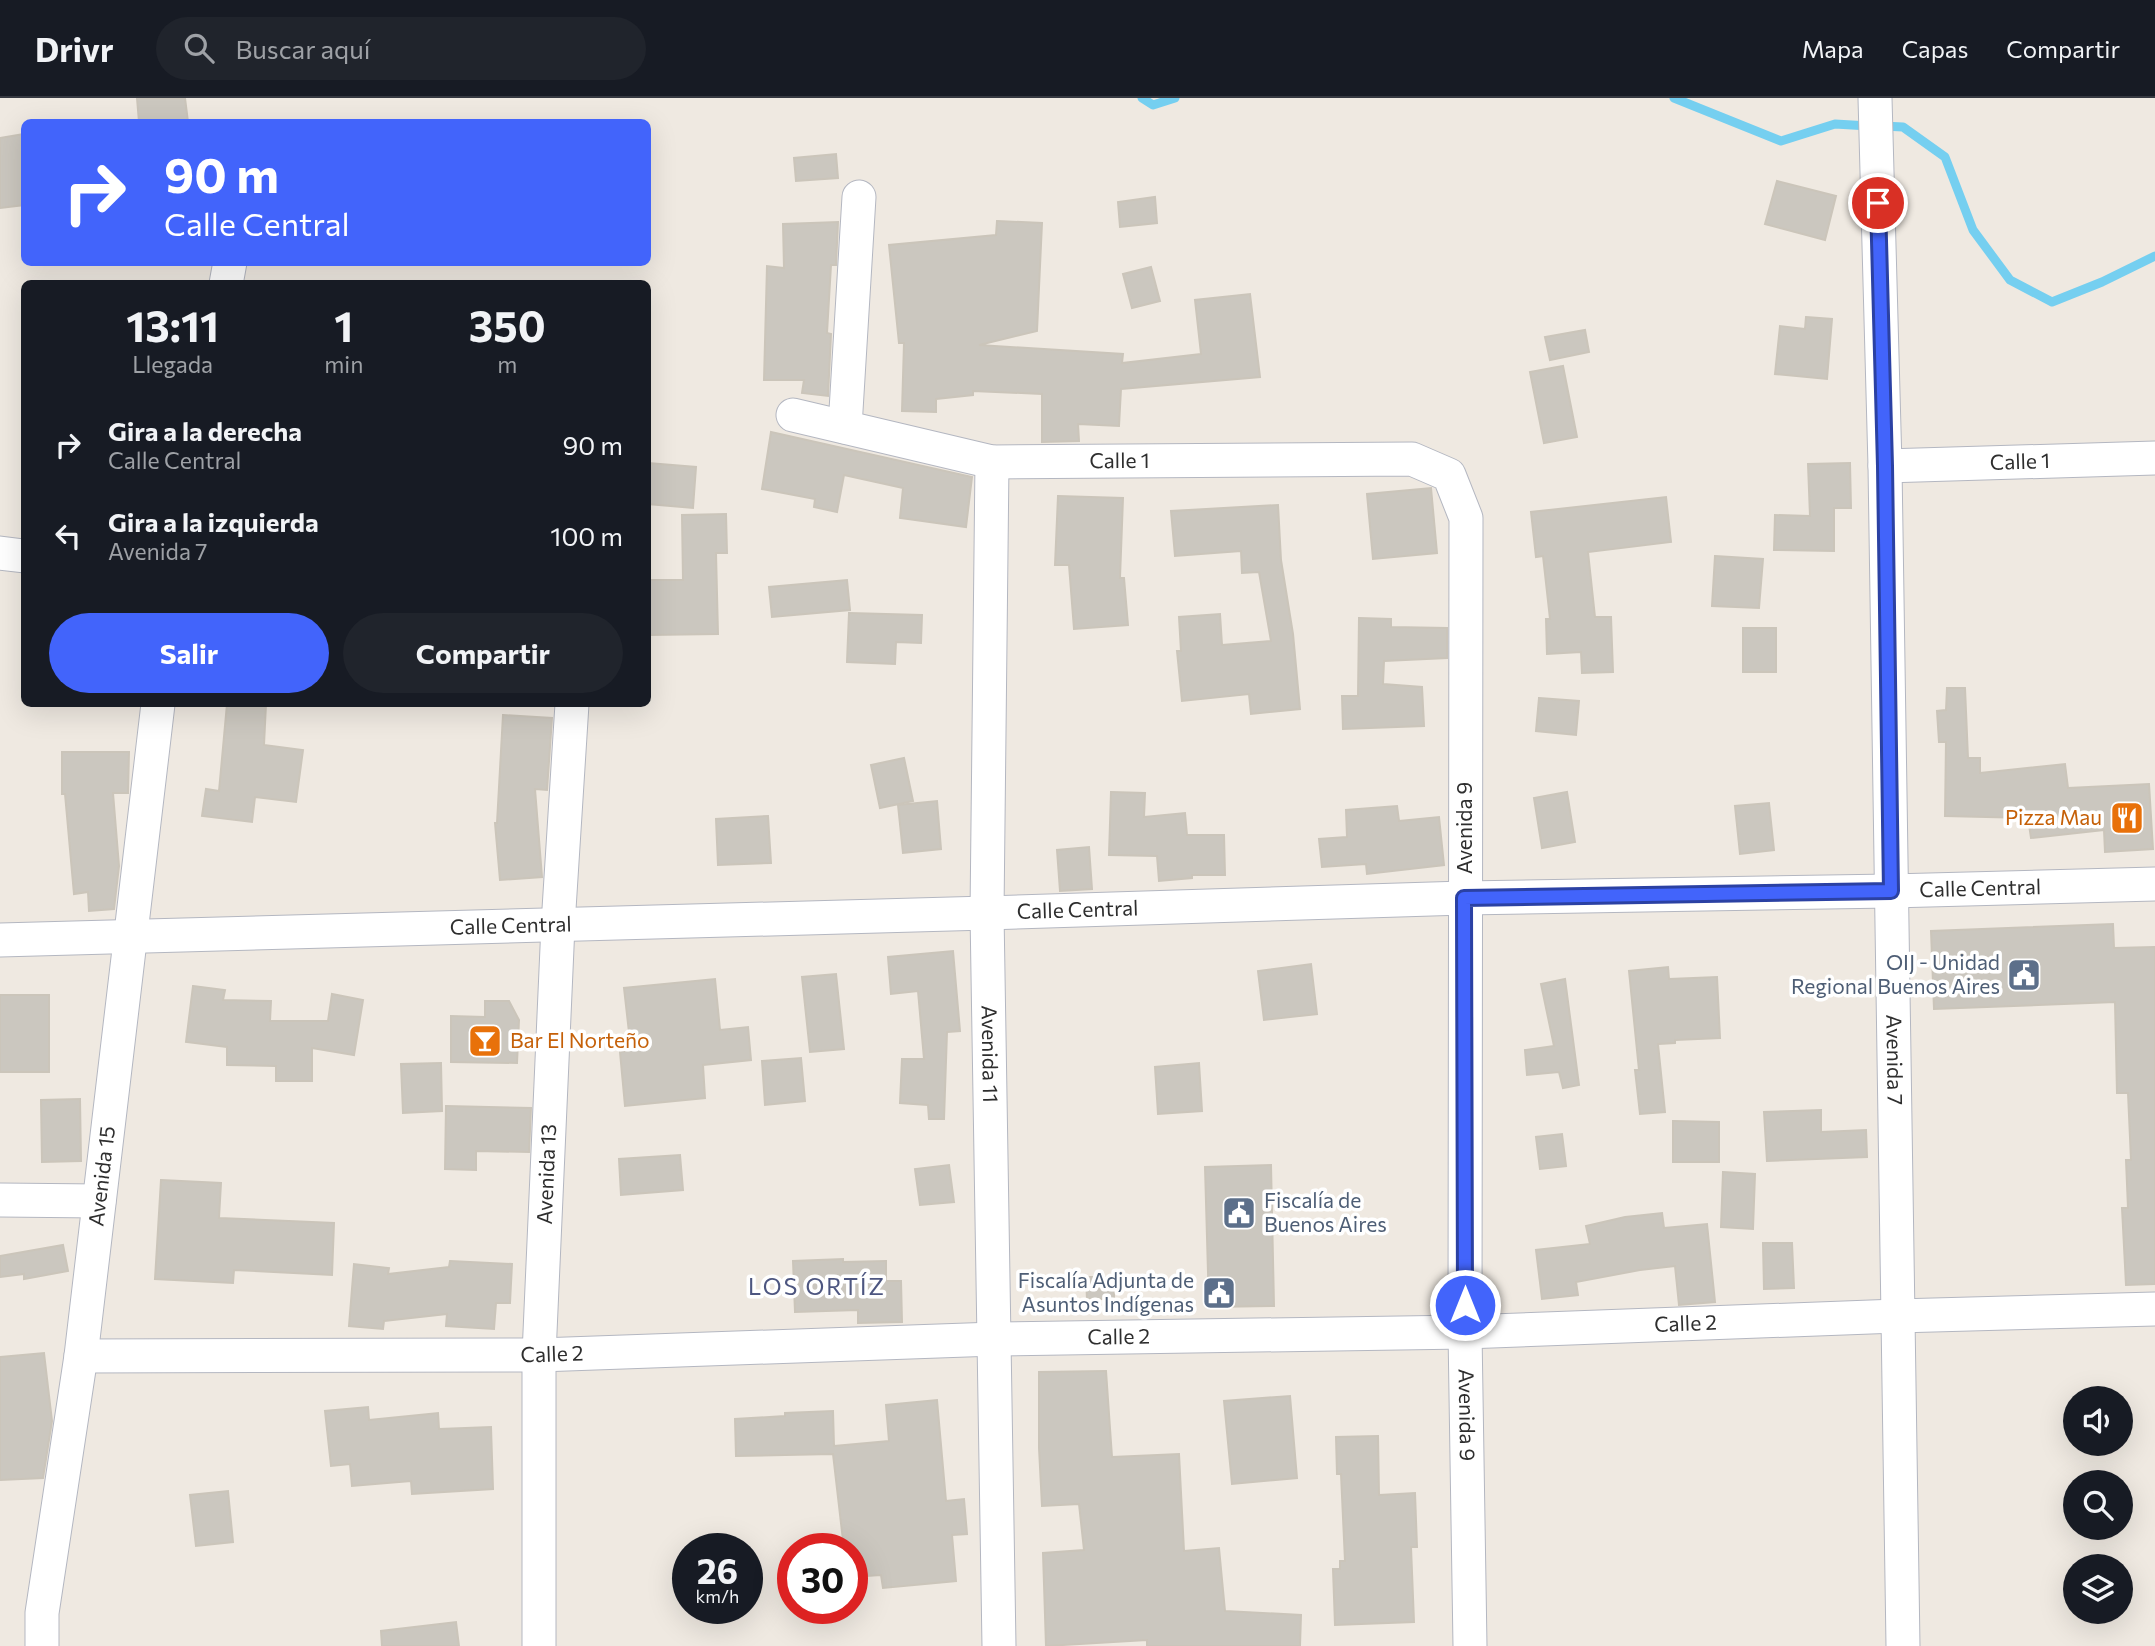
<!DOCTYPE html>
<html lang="es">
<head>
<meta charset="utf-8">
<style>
  :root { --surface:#171b24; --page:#20242c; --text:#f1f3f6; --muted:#9ea1a6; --line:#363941; --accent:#4264fb }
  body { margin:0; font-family:Commissioner,sans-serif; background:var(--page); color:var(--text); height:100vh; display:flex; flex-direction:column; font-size:26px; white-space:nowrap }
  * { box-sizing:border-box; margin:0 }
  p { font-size:23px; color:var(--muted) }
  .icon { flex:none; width:38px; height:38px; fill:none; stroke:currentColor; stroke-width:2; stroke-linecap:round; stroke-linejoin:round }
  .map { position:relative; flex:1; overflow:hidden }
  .panel { position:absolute; left:21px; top:182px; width:630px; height:427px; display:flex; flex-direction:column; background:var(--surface); border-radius:10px; box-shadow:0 7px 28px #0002 }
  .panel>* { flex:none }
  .guide { position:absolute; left:21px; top:21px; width:630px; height:147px; border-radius:10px; box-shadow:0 7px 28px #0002; background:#4264fb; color:#fff; overflow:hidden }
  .controls { position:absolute; left:2063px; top:1288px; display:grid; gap:14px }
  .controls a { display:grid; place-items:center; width:70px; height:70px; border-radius:50%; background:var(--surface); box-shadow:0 7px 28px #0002; font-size:35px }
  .speed { position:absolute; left:672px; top:1435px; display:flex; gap:14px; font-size:35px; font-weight:700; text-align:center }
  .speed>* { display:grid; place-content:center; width:91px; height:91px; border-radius:50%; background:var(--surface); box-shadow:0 7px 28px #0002; line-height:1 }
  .speed small { font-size:18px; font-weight:400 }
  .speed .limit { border:10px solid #d22; background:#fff; color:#111 }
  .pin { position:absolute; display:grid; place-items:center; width:60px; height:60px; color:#fff; margin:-30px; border:4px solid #fff; border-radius:50%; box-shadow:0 2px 7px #0007 }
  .me { position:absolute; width:77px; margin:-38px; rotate:0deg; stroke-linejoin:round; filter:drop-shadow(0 0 5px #0008) }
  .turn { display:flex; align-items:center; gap:24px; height:147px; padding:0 28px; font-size:32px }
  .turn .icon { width:91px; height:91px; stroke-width:2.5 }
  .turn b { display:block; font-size:49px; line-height:60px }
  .eta { display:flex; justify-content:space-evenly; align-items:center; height:119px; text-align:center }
  .eta b { font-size:42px; font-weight:700; line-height:49px }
  .button { display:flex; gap:14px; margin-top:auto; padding:14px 28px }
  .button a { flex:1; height:80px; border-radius:42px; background:var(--accent); color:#fff; font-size:28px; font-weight:700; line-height:80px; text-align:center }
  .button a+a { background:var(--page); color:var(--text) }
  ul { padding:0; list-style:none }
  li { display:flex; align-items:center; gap:21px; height:91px; padding:0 28px }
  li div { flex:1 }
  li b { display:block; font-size:26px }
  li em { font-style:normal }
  header { display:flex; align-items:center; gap:42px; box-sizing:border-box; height:98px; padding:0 35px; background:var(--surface); border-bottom:2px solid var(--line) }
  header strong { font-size:33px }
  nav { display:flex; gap:38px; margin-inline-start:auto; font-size:24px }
  .search { width:490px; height:63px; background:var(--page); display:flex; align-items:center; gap:18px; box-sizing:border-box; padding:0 24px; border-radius:38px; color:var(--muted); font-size:26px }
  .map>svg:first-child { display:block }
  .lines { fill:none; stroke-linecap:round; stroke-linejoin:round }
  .stream { stroke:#75cff0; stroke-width:9 }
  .building { fill:#cbc7bf; stroke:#cbc5ba; stroke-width:2 }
  .minor-casing { stroke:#b4b7c1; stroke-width:35 }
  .minor { stroke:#fff; stroke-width:33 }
  .route-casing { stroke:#2b41a3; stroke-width:18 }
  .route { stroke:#4264fb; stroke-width:12 }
  .labels { text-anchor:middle; stroke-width:7; stroke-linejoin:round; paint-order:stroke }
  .street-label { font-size:21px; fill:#2e2e2e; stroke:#fff }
  .food-label { font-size:21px; fill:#c56008; stroke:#fff; text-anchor:end }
  .service-label { font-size:21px; fill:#4e5e75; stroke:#fff; text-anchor:end }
  .neighbourhood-label { font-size:23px; letter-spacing:2px; fill:#4d5680; stroke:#fff }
</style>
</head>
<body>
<header>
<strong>Drivr</strong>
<div class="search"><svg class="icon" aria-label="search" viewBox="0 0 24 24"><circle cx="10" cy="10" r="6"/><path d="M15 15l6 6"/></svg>Buscar aquí</div>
<nav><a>Mapa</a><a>Capas</a><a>Compartir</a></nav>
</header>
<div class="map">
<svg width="2155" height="1548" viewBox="0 0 2155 1548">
  <rect width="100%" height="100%" fill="#efe9e1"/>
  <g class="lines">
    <g class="stream">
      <path d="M1142,0L1153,7L1175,0"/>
      <path d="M1674,0L1781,43L1835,26L1869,28"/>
      <path d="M1883,28L1903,29L1945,59L1973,132L2010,182L2052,204L2102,184L2155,158"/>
    </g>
  </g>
  <g class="building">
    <path d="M137,0H185L188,24H139Z"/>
    <path d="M24,36V107L0,110V40Z"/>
    <path d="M836,56L838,80L796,83L794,60Z"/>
    <path d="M1777,83L1836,98L1825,142L1765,126Z"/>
    <path d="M1155,99L1157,125L1120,129L1118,104Z"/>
    <path d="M997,123L1042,125L1037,233L979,247L1123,256L1122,265L1201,256L1195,202L1250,196L1260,279L1121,291L1119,328L1078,326L1079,343L1042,344V296L973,293V297L936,301V314L902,313L904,245H899L889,147L996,137Z"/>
    <path d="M838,124L836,167H831L827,235L831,236L828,298L802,295L804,282H764L767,168L784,170L783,126Z"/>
    <path d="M1151,169L1160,203L1132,210L1123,176Z"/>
    <path d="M1806,219L1832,221L1827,281L1775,276L1780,228L1805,231Z"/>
    <path d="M1585,232L1589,254L1550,262L1545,239Z"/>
    <path d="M1563,268L1577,339L1544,345L1530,274Z"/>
    <path d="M771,334L972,379L966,429L900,420L903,390L844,377L837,414L814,409L815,401L762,391Z"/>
    <path d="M648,365L696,369L693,410L648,406Z"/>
    <path d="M1850,365L1851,410H1834V453L1774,452L1775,417L1810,418L1808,366Z"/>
    <path d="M1431,390L1437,455L1373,461L1367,396Z"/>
    <path d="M1058,398L1123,400L1120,480H1124L1128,527L1074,531L1069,467H1055Z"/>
    <path d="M1666,399L1671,444L1588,454L1595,519H1611L1613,574L1582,575L1581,554L1547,556L1546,521H1550L1543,458L1536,459L1531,414Z"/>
    <path d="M1278,407L1281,462L1293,536L1300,611L1251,616L1249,596L1182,603L1177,553H1181L1179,519L1220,516L1222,547L1271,543L1259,474L1242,475L1241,453L1175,458L1171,413Z"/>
    <path d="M726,416L727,455H716L718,536L648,537V482H683L682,417Z"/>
    <path d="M1715,458L1763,461L1759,510L1712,508Z"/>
    <path d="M847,482L850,512L772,519L769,489Z"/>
    <path d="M849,515L922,517L921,545L896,544L895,566L847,564Z"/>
    <path d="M1359,520L1391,521V529L1447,530V560L1384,563L1383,586L1422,589L1424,628L1343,631L1342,598H1358Z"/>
    <rect x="1743" y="530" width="33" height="44"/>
    <path d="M1947,590H1965L1968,660H1980V675L2065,666L2068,690L2149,686L2153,751L2105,754L2104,732L2031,740L2028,720L1945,718L1946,644H1939L1937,613L1946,612Z"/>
    <path d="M1539,600L1579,603L1576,637L1536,633Z"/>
    <path d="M227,606H266L264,647L303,652L296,704L255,699L252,724L202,718L206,691L219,693Z"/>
    <path d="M503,617L552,620L547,692L535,691L542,779L500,782L495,725H497Z"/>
    <path d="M62,654H129L128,695H113L119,768L114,811L89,813L88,794L74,796L65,696H62Z"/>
    <path d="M904,660L913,703L880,710L871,667Z"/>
    <path d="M1111,694L1145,695L1144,719L1185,715L1187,737H1224L1225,777H1192V780L1159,783L1157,758L1109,757Z"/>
    <path d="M1567,694L1575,744L1542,750L1534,700Z"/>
    <path d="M937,703L941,751L903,755L898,707Z"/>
    <path d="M1769,705L1774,752L1740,756L1735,708Z"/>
    <path d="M1397,708L1399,723L1439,719L1444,767L1367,776L1366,766L1322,769L1319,741L1347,739L1346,712Z"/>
    <path d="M768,718L771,765L718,767L716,721Z"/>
    <path d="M1089,749L1092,791L1060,793L1057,752Z"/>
    <path d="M2113,826L2114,850L2155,849V1186L2126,1187L2122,1110H2128L2126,1062H2131L2128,995H2117L2115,904L1934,911L1931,833Z"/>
    <path d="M953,853L960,933L947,934L944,1021H929L928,1007L900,1005L902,961H924L918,893L891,896L888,859Z"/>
    <path d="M1311,866L1317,916L1264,922L1258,873Z"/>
    <path d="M1668,869L1669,881L1717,879L1720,940L1675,942V945L1658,946L1665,1014L1640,1016L1635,972H1639L1629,873Z"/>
    <path d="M836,876L844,951L810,954L802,879Z"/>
    <path d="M715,881L720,932L748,929L751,962L703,967L705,1000L625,1008L620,954L631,952L624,890Z"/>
    <path d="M1565,881L1579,987L1563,990L1559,974L1527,977L1525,952L1554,948L1541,886Z"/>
    <path d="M193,888L225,892L223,902L271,903L270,923H328L332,896L363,902L354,957L312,950V983H276V968L227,967V949L186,944Z"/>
    <rect x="0" y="897" width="49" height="77"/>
    <path d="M485,903H509L519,922L517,965L451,964V918L485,919Z"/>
    <path d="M801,960L805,1003L765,1007L762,963Z"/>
    <path d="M441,965L442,1013L403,1015L401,966Z"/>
    <path d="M1199,965L1202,1013L1158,1016L1155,969Z"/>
    <path d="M80,1001L81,1063L42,1064L41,1002Z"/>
    <path d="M446,1008L531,1010L529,1054L476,1053V1072L445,1071Z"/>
    <path d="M1821,1012V1034L1866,1032L1867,1059L1767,1063L1764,1014Z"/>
    <path d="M1673,1023L1719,1024V1064H1673Z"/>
    <path d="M1562,1036L1566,1068L1540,1071L1536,1039Z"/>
    <path d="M680,1057L683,1092L621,1097L619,1061Z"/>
    <path d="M949,1067L954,1104L920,1107L915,1071Z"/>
    <path d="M1271,1067L1274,1208L1209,1209L1205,1069Z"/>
    <path d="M1723,1074L1755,1076L1753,1131L1721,1129Z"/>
    <path d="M161,1082L221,1085L219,1120L334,1125L332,1177L234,1172L233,1185L155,1181Z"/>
    <path d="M1662,1115L1664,1130L1707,1126L1715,1204L1679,1207L1675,1168L1640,1172L1576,1184L1578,1197L1542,1201L1536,1152L1590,1146L1586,1128L1625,1119Z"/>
    <path d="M1763,1145H1792L1794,1190L1764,1191Z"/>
    <path d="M63,1147L68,1173L24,1181V1176L0,1179V1158Z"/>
    <path d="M843,1161V1164L886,1163V1183H901L902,1224L858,1225V1212L795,1214L793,1163Z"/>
    <path d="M450,1163L512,1166L510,1205H496L494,1231L446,1228L447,1216L384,1223L383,1231L349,1228L354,1166L389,1170L388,1176L449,1169Z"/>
    <path d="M1086,1179H1114V1201H1087Z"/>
    <path d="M44,1255L52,1323L43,1380L0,1382V1259Z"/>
    <path d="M1106,1273L1112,1359L1179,1356L1184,1453L1219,1450L1225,1513L1301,1517L1300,1548H1147V1542L1046,1548L1043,1455L1084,1452L1079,1406L1042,1408L1039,1350V1274Z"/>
    <path d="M1290,1298L1297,1380L1232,1386L1224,1303Z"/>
    <path d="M937,1302L946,1403L964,1401L967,1436L952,1437L956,1483L883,1490L881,1477L852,1479V1451H844L833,1356L736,1358L735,1321L785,1318V1315L833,1313L834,1348L889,1343L886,1307Z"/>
    <path d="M368,1309L369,1322L438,1315L439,1331L491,1329L493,1391L412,1396L411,1383L352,1388L350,1366L331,1368L325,1313Z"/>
    <path d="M1378,1338L1379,1397L1415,1395L1417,1449H1411L1414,1524L1335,1527L1333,1471H1340V1463H1345L1341,1376H1337L1336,1339Z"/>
    <path d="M228,1393L233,1444L196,1448L190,1397Z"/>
    <path d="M456,1524L459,1548H382L381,1533Z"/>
  </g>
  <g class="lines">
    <defs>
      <g id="minor">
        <path id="s1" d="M1875,0L1885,368L1903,1548"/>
        <path d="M226,186L230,164"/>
        <path id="s2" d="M793,317L992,364L1412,361L1449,377L1466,420L1465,1234L1470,1548"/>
        <path d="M845,329L859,99"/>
        <path id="s3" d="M992,364L987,815L999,1548"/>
        <path id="s4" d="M1885,368L2155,360"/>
        <path d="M0,455L24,458"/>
        <path id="s5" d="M0,842L987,815L1464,800L1891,793L2155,786"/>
        <path d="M0,1102L99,1103"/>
        <path id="s6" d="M81,1258L539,1257L995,1241L1465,1234L1897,1218L2155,1211"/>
        <path id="s7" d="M42,1548V1515L81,1258L158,606"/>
        <path id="s8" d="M539,1548V1257L558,827L572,606"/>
      </g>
    </defs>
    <use href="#minor" class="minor-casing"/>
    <use href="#minor" class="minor"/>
  </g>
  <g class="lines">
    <defs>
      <path id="route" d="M1465,1207L1464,800L1891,793L1885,368L1878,105"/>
    </defs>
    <use href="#route" class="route-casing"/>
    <use href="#route" class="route"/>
  </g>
  <defs>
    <symbol id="restaurant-square" viewBox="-11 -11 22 22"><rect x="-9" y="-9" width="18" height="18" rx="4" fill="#e8710a" stroke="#fff"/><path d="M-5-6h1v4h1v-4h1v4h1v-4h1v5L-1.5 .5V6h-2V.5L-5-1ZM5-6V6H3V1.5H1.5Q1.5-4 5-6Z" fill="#fff"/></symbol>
    <symbol id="civic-square" viewBox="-11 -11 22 22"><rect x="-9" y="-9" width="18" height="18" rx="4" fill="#5c6f8a" stroke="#fff"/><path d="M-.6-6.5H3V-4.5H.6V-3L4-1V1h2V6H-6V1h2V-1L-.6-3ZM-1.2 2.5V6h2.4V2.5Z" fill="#fff"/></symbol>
    <symbol id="bar-square" viewBox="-11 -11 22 22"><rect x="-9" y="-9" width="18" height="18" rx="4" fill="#e8710a" stroke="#fff"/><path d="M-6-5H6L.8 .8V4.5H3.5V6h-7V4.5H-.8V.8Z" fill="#fff"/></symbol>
  </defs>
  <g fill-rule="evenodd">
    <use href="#restaurant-square" x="2108" y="701" width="38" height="38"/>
    <use href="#civic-square" x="2005" y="858" width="38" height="38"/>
    <use href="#bar-square" x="466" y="924" width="38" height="38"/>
    <use href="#civic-square" x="1220" y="1096" width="38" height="38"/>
    <use href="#civic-square" x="1200" y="1176" width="38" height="38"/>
  </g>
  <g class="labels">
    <g class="street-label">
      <text dy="7" stroke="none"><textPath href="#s2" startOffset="332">Calle 1</textPath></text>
      <text dy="7" stroke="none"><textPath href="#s4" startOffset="135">Calle 1</textPath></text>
      <text transform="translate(1465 730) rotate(-90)" y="7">Avenida 9</text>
      <text dy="7" stroke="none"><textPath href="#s5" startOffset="1981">Calle Central</textPath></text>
      <text dy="7" stroke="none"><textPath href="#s5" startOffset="1078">Calle Central</textPath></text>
      <text dy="7" stroke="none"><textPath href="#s5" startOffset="511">Calle Central</textPath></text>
      <text dy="7" stroke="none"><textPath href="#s3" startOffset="592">Avenida 11</textPath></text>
      <text dy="7" stroke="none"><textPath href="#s1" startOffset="962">Avenida 7</textPath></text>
      <text dy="7" stroke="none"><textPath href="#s8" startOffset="472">Avenida 13</textPath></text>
      <text dy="7" stroke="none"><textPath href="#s7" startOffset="474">Avenida 15</textPath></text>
      <text dy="7" stroke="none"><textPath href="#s6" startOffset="1605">Calle 2</textPath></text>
      <text dy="7" stroke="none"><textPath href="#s6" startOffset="1038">Calle 2</textPath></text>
      <text dy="7" stroke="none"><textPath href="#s6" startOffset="471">Calle 2</textPath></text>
      <text dy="7" stroke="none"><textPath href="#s2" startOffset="1608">Avenida 9</textPath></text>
    </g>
    <g class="food-label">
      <text x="2102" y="727">Pizza Mau</text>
      <text x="510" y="950" text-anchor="start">Bar El Norteño</text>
    </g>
    <g class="service-label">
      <text x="2000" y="872">OIJ - Unidad<tspan x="2000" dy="24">Regional Buenos Aires</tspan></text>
      <text x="1264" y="1110" text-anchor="start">Fiscalía de<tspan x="1264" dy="24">Buenos Aires</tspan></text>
      <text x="1194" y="1190">Fiscalía Adjunta de<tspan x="1194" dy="24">Asuntos Indígenas</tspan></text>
    </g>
    <g class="neighbourhood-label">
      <text x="817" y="1197">LOS ORTÍZ</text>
    </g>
  </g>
</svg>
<div class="controls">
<a><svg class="icon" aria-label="sound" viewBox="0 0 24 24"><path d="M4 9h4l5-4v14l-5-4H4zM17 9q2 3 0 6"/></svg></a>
<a><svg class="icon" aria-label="search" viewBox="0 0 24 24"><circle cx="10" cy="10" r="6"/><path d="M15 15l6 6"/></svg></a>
<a><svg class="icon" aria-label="layers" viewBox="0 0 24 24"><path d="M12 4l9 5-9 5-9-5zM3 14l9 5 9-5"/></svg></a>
</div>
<div class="speed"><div>26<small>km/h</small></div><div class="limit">30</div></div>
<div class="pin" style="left:1878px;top:105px;background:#d93025"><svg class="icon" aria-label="arrive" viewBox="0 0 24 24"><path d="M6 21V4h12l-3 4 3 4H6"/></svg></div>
<svg class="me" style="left:1465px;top:1207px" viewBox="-20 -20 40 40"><circle r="17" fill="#4264fb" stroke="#fff" stroke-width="3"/><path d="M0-11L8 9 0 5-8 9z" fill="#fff"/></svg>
<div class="guide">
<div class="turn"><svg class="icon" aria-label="right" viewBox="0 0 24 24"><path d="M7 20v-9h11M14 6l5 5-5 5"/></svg><div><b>90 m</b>Calle Central</div></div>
</div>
<section class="panel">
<div class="eta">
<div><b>13:11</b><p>Llegada</p></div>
<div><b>1</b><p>min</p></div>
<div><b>350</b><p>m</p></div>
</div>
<ul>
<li><svg class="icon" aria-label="right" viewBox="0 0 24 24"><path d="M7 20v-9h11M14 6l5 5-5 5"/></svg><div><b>Gira a la derecha</b><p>Calle Central</p></div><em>90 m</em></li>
<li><svg class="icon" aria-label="left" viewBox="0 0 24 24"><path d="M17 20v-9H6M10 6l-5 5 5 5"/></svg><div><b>Gira a la izquierda</b><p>Avenida 7</p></div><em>100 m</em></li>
</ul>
<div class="button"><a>Salir</a><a>Compartir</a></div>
</section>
</div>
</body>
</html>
